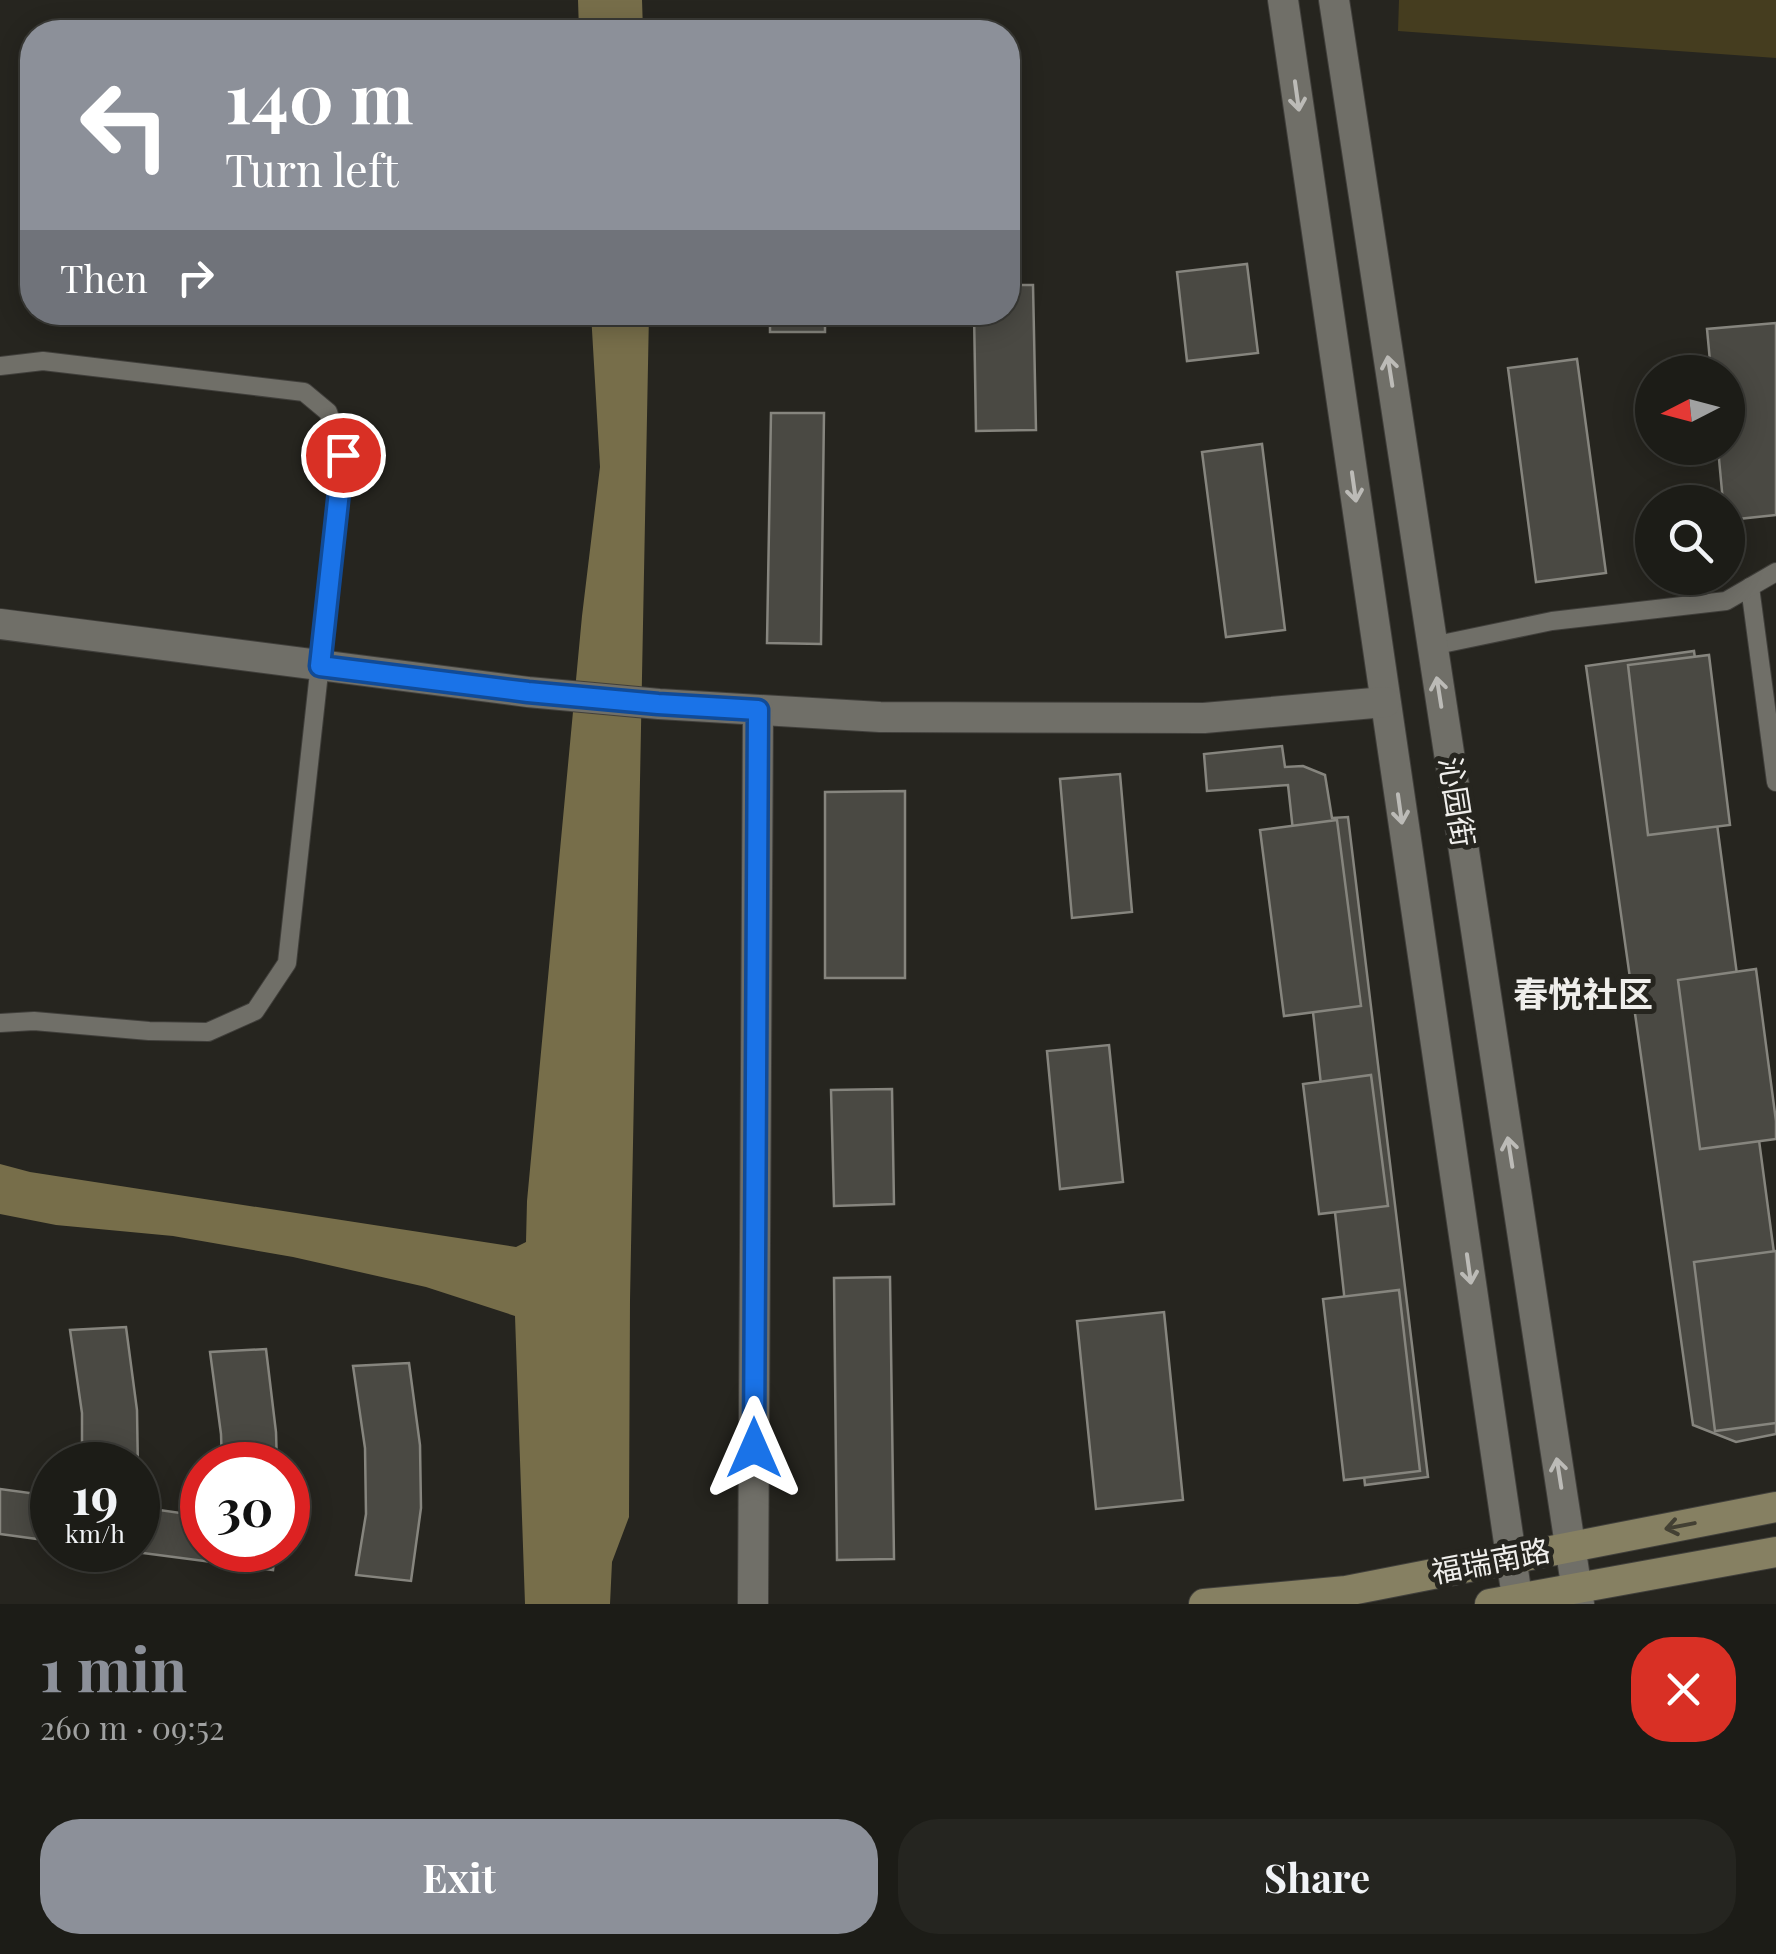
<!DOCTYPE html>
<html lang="en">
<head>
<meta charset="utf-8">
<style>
  :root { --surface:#1c1c17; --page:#252520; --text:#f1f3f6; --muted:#a0a1a1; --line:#3a3a36; --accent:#8c9099 }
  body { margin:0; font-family:"Playfair Display","Noto Sans SC",serif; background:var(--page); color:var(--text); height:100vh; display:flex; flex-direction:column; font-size:38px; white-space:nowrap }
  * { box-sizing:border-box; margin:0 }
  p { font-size:32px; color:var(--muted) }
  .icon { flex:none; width:55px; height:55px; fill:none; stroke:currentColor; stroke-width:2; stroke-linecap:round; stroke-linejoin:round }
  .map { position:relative; height:1604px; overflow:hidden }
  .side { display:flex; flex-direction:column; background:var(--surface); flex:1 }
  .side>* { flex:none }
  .guide { position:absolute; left:20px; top:20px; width:1000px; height:305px; border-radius:40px; box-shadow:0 5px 25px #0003,0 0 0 2px var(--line); background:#8c9099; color:#fff; overflow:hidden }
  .needle { width:65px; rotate:264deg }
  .controls { position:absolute; left:1635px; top:355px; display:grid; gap:20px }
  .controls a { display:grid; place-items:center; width:110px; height:110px; border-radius:50%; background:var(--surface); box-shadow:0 5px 25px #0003,0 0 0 2px var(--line); font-size:50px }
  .speed { position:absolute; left:30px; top:1442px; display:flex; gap:20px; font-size:50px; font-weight:700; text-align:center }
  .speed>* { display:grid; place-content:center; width:130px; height:130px; border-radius:50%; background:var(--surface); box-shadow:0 5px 25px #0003,0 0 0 2px var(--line); line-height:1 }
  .speed small { font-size:25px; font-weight:400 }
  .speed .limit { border:15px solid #d22; background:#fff; color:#111 }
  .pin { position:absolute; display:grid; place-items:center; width:85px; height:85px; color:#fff; margin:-42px; border:5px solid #fff; border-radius:50%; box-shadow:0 2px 10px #0007 }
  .me { position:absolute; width:110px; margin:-55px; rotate:0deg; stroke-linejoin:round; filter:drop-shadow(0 0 8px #0008) }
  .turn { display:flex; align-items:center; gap:35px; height:210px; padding:0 40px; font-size:45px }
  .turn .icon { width:130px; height:130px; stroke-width:2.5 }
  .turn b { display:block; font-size:70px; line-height:85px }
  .then { display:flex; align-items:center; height:95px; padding:0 40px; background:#0003; gap:20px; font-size:38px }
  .round { display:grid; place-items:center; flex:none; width:105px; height:105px; border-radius:40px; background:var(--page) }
  .head { display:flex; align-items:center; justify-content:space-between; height:170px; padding:0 40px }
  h1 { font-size:60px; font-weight:700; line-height:75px; color:var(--accent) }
  .action { display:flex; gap:20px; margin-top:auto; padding:20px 40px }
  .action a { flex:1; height:115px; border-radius:40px; background:var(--accent); color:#fff; font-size:40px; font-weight:700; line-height:115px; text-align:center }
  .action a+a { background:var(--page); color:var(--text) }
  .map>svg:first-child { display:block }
  .green { fill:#453d1f }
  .water { fill:#776e4a }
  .building { fill:#4a4943; stroke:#86857e; stroke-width:2.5 }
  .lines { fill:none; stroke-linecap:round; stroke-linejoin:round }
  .lane-casing { stroke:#403f3b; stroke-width:20 }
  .street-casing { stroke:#403f3b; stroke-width:32 }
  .secondary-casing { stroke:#403f3b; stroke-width:32 }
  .lane { stroke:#706f68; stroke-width:18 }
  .street { stroke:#706f68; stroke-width:30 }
  .secondary { stroke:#868062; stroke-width:30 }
  .oneway { stroke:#bcbbb7 }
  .oneway2 { stroke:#434033 }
  .route-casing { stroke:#114b97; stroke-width:25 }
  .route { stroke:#1a73e8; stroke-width:18 }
  .labels { text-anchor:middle; stroke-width:10; stroke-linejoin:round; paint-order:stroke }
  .street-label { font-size:30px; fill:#efeeeb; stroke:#26251f }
  .quarter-label { font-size:35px; font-weight:bold; fill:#efeeeb; stroke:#26251f }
</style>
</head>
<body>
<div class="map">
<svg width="1776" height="1604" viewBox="0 0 1776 1604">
  <rect width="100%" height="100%" fill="#26251f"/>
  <path class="green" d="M1399,0H1776V58L1398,31Z"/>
  <g class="water">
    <path d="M578,0H642L643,32H579Z"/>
    <path d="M591,313H649L630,1300L629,1517L612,1562L610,1604H525L515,1316L426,1287L293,1257L173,1236L56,1225L0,1214V1164L30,1172L516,1247L526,1242L527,1201L582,616L600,467Z"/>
  </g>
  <g class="building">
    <path d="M1247,264L1258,353L1187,361L1177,272Z"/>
    <path d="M1008,285H1033L1036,430L976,431L974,312H1008Z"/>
    <rect x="770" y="312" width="55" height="20"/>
    <path d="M1776,323V515L1728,520V502H1723L1718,448H1728V372H1711L1707,329Z"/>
    <path d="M1577,359L1606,573L1536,582L1508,368Z"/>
    <path d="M771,413H824L821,644L767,643Z"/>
    <path d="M1262,444L1285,630L1226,637L1202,452Z"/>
    <path d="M1694,651L1776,1268V1434L1736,1442L1693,1425L1586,666Z"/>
    <path d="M1709,655L1730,825L1648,835L1628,665Z"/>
    <path d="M1282,746L1285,767L1303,766L1325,775L1332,818L1348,817L1428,1477L1365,1485L1288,785L1207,791L1204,754Z"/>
    <path d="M1120,774L1132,912L1072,918L1060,779Z"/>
    <path d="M905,791V978H825V792Z"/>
    <path d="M1337,820L1361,1006L1284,1016L1260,830Z"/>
    <path d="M1756,969L1776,1121V1139L1700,1149L1678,980Z"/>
    <path d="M1109,1045L1123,1182L1060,1189L1047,1051Z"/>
    <path d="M1371,1075L1388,1206L1319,1214L1303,1084Z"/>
    <path d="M892,1089L894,1204L834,1206L831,1090Z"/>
    <path d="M1776,1251V1423L1715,1431L1694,1262Z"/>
    <path d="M890,1277L894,1559L837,1560L834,1278Z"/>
    <path d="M1399,1290L1420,1471L1344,1480L1323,1299Z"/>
    <path d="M1164,1312L1183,1500L1096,1509L1077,1321Z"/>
    <path d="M126,1327L137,1410L138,1473V1474V1465H82V1413L70,1330Z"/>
    <path d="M266,1349L276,1432L277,1465H222L221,1434L210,1352Z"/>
    <path d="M409,1363L420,1445L421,1508L411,1581L356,1575L366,1514L365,1448L353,1366Z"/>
    <path d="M0,1489L52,1496V1541L0,1534Z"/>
    <path d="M138,1507L202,1516V1550H275L273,1570L120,1550H138Z"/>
    <path d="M214,1550H270L268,1567L212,1562Z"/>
  </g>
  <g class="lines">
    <defs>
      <g id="lane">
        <path d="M0,366L43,361L304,392L328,412L343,455L287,963L255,1011L208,1032L149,1031L34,1021L0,1023"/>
        <path d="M1750,587L1776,782"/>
        <path d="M1432,646L1552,621L1726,601L1776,572"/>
      </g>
      <g id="street">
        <path d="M1283,0L1518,1604"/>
        <path d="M1334,0L1579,1604"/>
        <path d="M0,624L528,692L659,704L880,717L1204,718L1385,702"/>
        <path d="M753,1604L758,710"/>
      </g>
      <g id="secondary">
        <path d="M1204,1604L1346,1591L1776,1507"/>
        <path d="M1490,1604L1776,1552"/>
      </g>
    </defs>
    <use href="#lane" class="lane-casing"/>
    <use href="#street" class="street-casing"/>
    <use href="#secondary" class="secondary-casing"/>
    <use href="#lane" class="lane"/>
    <use href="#street" class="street"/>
    <use href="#secondary" class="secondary"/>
  </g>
  <defs><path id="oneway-shaft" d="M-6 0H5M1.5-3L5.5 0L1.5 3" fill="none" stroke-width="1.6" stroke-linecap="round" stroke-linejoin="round" transform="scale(2.5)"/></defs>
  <g class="oneway">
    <use href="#oneway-shaft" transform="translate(1297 96) rotate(82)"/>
    <use href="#oneway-shaft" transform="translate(1390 371) rotate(-99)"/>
    <use href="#oneway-shaft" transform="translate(1354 487) rotate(82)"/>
    <use href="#oneway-shaft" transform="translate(1439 692) rotate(-99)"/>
    <use href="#oneway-shaft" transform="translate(1400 809) rotate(82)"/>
    <use href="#oneway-shaft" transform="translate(1510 1152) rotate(-99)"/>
    <use href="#oneway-shaft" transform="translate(1469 1269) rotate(82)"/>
    <use href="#oneway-shaft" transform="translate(1559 1473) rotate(-99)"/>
  </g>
  <use class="oneway2" href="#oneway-shaft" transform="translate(1680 1526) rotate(169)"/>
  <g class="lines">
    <defs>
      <path id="route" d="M343,455L320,666L528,692L658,704L758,710L754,1448"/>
    </defs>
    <use href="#route" class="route-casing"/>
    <use href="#route" class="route"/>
  </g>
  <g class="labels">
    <g class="street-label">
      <text transform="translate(1456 802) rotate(81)" y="10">沁园街</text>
      <text transform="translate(1491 1562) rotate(-11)" y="10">福瑞南路</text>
    </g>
    <g class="quarter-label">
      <text x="1583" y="1007">春悦社区</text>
    </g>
  </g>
</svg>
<div class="controls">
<a><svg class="needle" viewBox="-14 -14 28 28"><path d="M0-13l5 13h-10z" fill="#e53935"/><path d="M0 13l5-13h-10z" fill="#a0a1a1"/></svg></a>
<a><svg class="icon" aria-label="search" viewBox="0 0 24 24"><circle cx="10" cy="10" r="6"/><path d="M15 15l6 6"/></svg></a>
</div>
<div class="speed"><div>19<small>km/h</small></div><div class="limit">30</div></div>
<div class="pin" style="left:343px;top:455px;background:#d93025"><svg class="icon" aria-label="arrive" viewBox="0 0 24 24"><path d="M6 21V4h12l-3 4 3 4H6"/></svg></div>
<svg class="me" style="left:754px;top:1448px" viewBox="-20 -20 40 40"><path d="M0-17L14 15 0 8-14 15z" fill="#1a73e8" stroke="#fff" stroke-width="4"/></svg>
<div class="guide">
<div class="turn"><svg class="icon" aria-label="left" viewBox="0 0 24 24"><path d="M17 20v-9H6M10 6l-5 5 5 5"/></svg><div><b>140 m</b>Turn left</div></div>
<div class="then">Then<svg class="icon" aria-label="right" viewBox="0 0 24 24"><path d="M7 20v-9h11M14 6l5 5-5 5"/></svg></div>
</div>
</div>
<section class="side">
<div class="head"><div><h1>1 min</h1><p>260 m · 09:52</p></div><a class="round" style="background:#d93025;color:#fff"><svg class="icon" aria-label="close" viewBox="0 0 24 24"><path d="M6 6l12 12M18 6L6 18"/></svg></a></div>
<div class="action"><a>Exit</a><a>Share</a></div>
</section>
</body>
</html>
